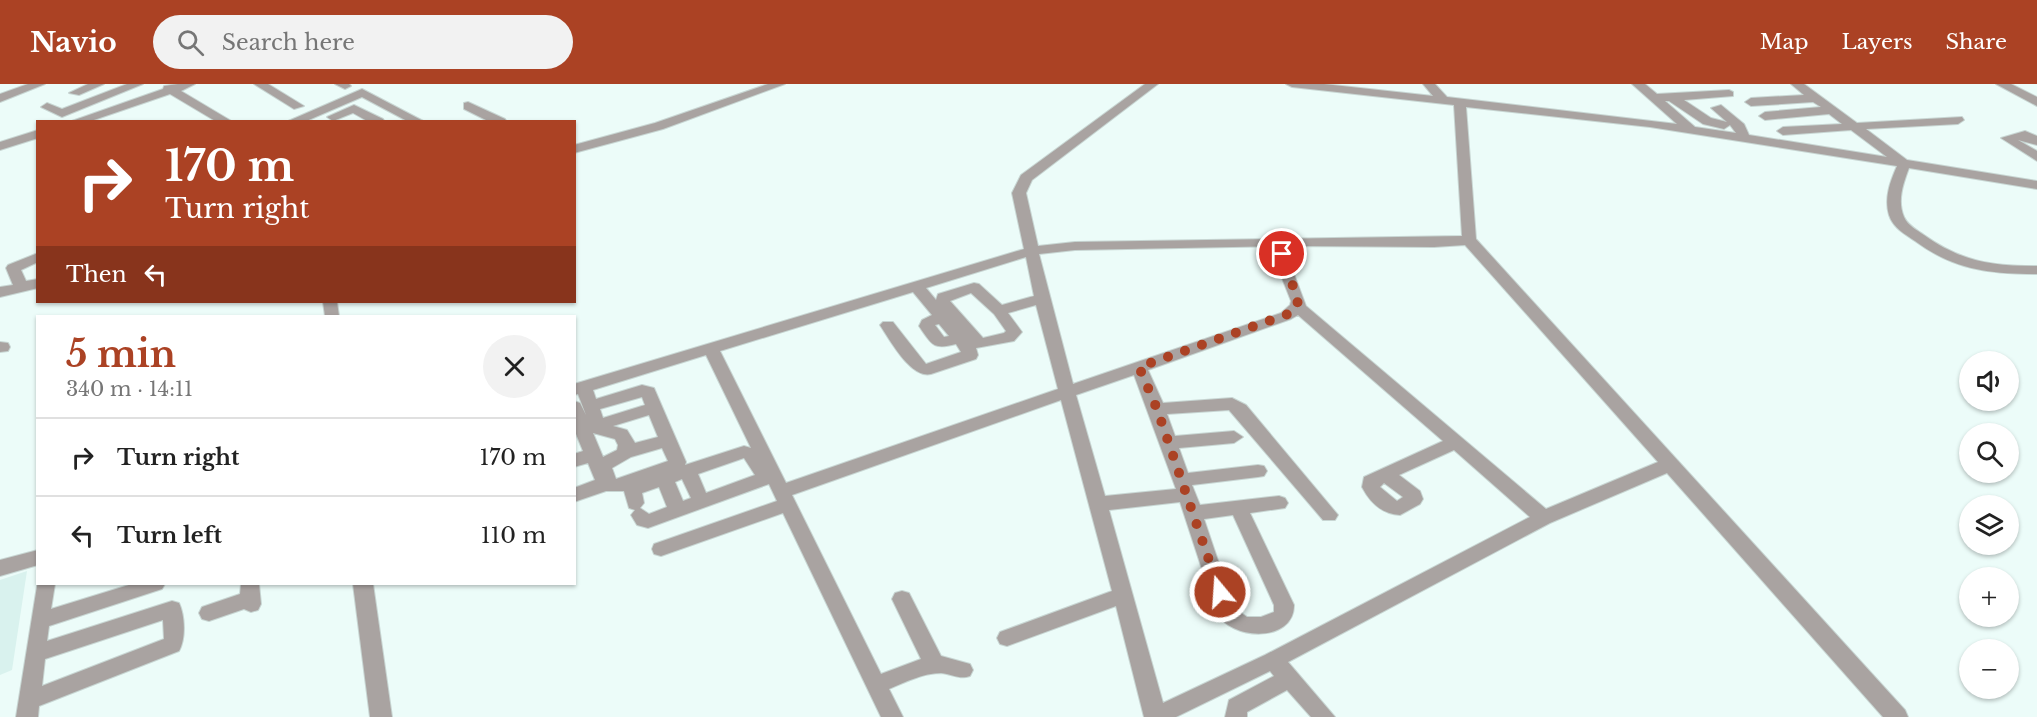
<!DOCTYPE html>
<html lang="en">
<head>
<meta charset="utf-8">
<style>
  :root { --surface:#fff; --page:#f2f2f2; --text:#222; --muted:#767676; --line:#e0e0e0; --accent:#ab4224 }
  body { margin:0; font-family:"Libre Baskerville",serif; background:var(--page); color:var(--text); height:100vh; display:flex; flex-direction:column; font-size:22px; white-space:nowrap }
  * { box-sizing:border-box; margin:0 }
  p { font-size:20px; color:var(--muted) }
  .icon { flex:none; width:33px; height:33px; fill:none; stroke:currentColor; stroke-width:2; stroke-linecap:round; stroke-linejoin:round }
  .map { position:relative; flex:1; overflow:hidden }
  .drawer { position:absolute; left:36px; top:231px; width:540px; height:270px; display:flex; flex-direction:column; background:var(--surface); border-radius:0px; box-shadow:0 2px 4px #0004 }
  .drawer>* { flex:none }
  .banner { position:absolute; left:36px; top:36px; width:540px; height:183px; border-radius:0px; box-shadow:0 2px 4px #0004; background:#ab4224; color:#fff; overflow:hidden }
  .controls { position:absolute; left:1959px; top:267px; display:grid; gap:12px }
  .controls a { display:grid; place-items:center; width:60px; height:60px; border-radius:50%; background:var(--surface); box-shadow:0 2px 4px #0004; font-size:30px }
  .pin { position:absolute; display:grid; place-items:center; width:51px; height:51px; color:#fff; margin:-26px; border:3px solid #fff; border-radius:50%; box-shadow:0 2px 6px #0007 }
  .me { position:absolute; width:66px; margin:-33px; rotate:342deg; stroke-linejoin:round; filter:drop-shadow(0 0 4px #0008) }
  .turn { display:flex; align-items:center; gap:21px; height:126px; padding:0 30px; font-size:27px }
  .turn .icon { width:78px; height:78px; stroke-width:2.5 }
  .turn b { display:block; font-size:42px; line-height:51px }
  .then { display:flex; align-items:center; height:57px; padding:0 30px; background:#0003; gap:12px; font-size:22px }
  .round { display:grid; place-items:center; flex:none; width:63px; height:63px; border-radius:32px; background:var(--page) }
  .overview { display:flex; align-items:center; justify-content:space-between; height:102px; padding:0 30px }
  h1 { font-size:36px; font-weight:800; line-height:45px; color:var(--accent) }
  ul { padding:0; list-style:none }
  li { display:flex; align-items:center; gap:18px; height:78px; padding:0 30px; border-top:2px solid var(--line) }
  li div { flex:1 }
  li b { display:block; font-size:22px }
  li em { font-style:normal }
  header { display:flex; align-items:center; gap:36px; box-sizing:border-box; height:84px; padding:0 30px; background:var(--accent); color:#fff }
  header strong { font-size:28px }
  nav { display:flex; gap:33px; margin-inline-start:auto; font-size:21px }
  .search { width:420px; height:54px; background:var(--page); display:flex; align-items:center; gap:15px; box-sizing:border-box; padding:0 21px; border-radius:33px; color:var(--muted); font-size:22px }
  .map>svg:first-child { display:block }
  .built { fill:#d9f2ee }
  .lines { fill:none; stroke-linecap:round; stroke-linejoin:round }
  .minor-casing { stroke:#c8d6d3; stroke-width:2 }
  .minor { fill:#a9a3a1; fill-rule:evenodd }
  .route { stroke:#ab4224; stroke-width:10; stroke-dasharray:0 18 }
</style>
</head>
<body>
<header>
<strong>Navio</strong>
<div class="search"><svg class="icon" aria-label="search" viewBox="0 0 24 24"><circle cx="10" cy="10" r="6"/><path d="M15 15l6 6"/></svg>Search here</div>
<nav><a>Map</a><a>Layers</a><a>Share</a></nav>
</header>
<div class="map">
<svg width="2037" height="633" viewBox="0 0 2037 633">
  <rect width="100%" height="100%" fill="#ecfcf9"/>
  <path class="built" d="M27,487L12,586L0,591V496Z"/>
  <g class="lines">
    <defs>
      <g id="minor">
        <path d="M28,0H45L0,18V10Z"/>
        <path d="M88,0H104L79,11L69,9Z"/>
        <path d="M127,0H143L62,33L41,23L47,19L62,25Z"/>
        <path d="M178,0H195L181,7L233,38H217L170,10L88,38H69L163,5L164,2Z"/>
        <path d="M254,0H268L304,22L294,25Z"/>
        <path d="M335,0H349L351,2L345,5Z"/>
        <path d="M768,0H785L663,45L574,69V61L655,39Z"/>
        <path d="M1145,0H1158L1032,96L1026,109L1038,162L1075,158L1462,152L1454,21L1292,3L1286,0H1324L1433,12L1423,0H1435L1447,13L1677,40L1632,0H1645L1657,10L1729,6L1733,8V12L1684,16L1711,34L1727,38L1711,24L1721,21L1744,40L1749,51L1887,73L1851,46L1783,51L1777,47L1783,43L1842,40L1829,30L1765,36L1759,32L1765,28L1821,23L1813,18L1751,22L1745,18L1751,14L1804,11L1791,0H1804L1857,39L1962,33L1964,36L1958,40L1866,45L1907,76L2037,97V105L1909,84C1903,100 1897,117 1904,133C1908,142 1917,146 1924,151C1962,178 1992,182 2037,182V190C1990,190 1954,186 1915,157C1905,150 1893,144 1889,131C1884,114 1890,98 1897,82L1650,43L1466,23L1476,155L1905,626L1908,633H1883L1667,389L1550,439L1288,578L1335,633H1311L1287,606L1247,628V633H1225L1229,616L1274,592L1270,587L1176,633H1144L1116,522L1007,562L1000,560L997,554L1000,548L1112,507L1061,316L792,411L881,590L921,575L892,515L895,509L902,507L909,509L941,572L970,580L973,586L970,592C960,596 952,590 941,589C923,589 906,598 889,605L903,633H881L783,429L661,472L654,470L652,465L654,460L777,417L769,400L648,444L637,441L631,431L635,426L629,424L624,407H606L574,418V404L595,396L588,379L574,383V370L583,367L574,345V317L580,319L586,331L578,310L574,311V300L1024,165L1012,109L1021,91ZM1665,17H1669L1703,40L1724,45L1730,41L1736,49L1695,43ZM1465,161L1658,378L1546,425L1306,222L1288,174L1298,162L1434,163ZM1281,162L1274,174L1291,217L1290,221L1281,229L1073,300L1039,170L1075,166ZM1026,173L1034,212L1002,221L979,200L974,199L938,210L936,216L926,204ZM913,208L932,231L922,236L919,242C932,261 933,266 956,260L961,268L926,280L893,238H883L880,241C890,256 911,295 931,290L976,275L978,271L976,264L1014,257L1022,248L1008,229L1036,221L1058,305L786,399L720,267ZM971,209L994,230L1006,247L1004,249L983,254L950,217ZM1298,231L1443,357L1364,393L1362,403C1370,418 1381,430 1400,431L1420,420L1423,415L1420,407L1399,391L1454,366L1530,433L1265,571L1163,619L1109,426L1180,418L1216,528C1231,557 1294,559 1294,521L1250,429L1285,424L1288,419L1285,414L1279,412L1200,421L1192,401L1258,393L1264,392L1267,387L1264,382L1258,381L1188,389L1179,364L1234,359L1243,353L1234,347L1175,352L1167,330L1229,326L1323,436H1335L1338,431L1246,321L1232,314L1163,319L1148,286L1291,235ZM939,240L949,252L944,253L935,241ZM706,271L751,364L744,362L685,381L686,378L654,304L642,301L596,315L593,306ZM1134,291L1176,405L1105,412L1076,311ZM642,313L645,321L603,334L600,325ZM649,331L658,353L635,359L627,346L613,342ZM593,349L615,355L618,361L617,366L603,373ZM662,364L668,377L616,395L612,384L631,373ZM744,374L755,391L706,409L698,390ZM682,395L691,414L683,417L675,398ZM1384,399L1403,413L1397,417L1380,403ZM659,403L667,423L649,430L640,424L644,419L642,409ZM1233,431L1274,521V528L1261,533H1247L1234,524L1204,435Z"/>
        <path d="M1996,0H2011L2037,13V22Z"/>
        <path d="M362,5L425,38H409L362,13L304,38H286Z"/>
        <path d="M468,18L505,35L507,38H490L464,25V19Z"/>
        <path d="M354,21L383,35L385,38H369L353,29L333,37L327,33Z"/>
        <path d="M38,46V54L0,66V58Z"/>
        <path d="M2025,47L2037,52V61L2018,56L2037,67V77L2001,54Z"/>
        <path d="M38,169V178L21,186L26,197L38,195V204L0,213V203L13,201L6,184L8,181Z"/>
        <path d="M323,218H337L339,232H325Z"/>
        <path d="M0,258L8,259L10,263L8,267L0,268Z"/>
        <path d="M38,466V481L0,492V476Z"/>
        <path d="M38,496V500H55L51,525L132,500H165L162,505L49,542L47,557L172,517L179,519C185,532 186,555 179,567L39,622L38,633H16ZM163,536L164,555L42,602L45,575Z"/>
        <path d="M241,500H259L261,520L258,526L251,528L244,525L209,537L202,535L199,529L202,523L240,510Z"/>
        <path d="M353,500H373L392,633H370Z"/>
      </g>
    </defs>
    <use href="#minor" class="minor-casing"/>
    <use href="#minor" class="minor"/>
  </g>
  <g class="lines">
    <path class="route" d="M1220,508L1157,325L1139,283L1294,228L1298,217L1282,170"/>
  </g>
</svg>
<div class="controls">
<a><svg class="icon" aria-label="sound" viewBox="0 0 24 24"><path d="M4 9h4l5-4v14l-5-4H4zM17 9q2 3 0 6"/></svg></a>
<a><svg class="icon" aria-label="search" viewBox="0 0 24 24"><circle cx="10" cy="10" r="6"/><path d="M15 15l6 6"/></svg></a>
<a><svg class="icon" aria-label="layers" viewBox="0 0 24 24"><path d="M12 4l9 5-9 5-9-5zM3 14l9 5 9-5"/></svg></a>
<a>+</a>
<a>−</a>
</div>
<div class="pin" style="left:1282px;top:170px;background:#d93025"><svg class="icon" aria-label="arrive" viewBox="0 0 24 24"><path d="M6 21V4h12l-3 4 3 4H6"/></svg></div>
<svg class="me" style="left:1220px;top:508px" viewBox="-20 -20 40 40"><circle r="17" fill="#ab4224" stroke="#fff" stroke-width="3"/><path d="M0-11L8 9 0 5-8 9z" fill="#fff"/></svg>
<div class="banner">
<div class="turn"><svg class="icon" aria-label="right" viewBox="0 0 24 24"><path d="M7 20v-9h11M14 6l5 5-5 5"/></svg><div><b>170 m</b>Turn right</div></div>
<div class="then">Then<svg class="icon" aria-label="left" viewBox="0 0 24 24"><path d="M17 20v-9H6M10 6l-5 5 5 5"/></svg></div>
</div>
<section class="drawer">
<div class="overview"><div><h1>5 min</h1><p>340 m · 14:11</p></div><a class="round"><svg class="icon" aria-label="close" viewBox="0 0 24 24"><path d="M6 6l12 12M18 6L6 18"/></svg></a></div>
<ul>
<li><svg class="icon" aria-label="right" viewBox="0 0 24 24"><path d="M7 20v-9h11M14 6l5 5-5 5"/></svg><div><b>Turn right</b></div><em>170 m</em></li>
<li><svg class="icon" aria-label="left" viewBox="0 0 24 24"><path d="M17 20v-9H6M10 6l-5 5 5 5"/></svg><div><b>Turn left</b></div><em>110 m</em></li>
</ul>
</section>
</div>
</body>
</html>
